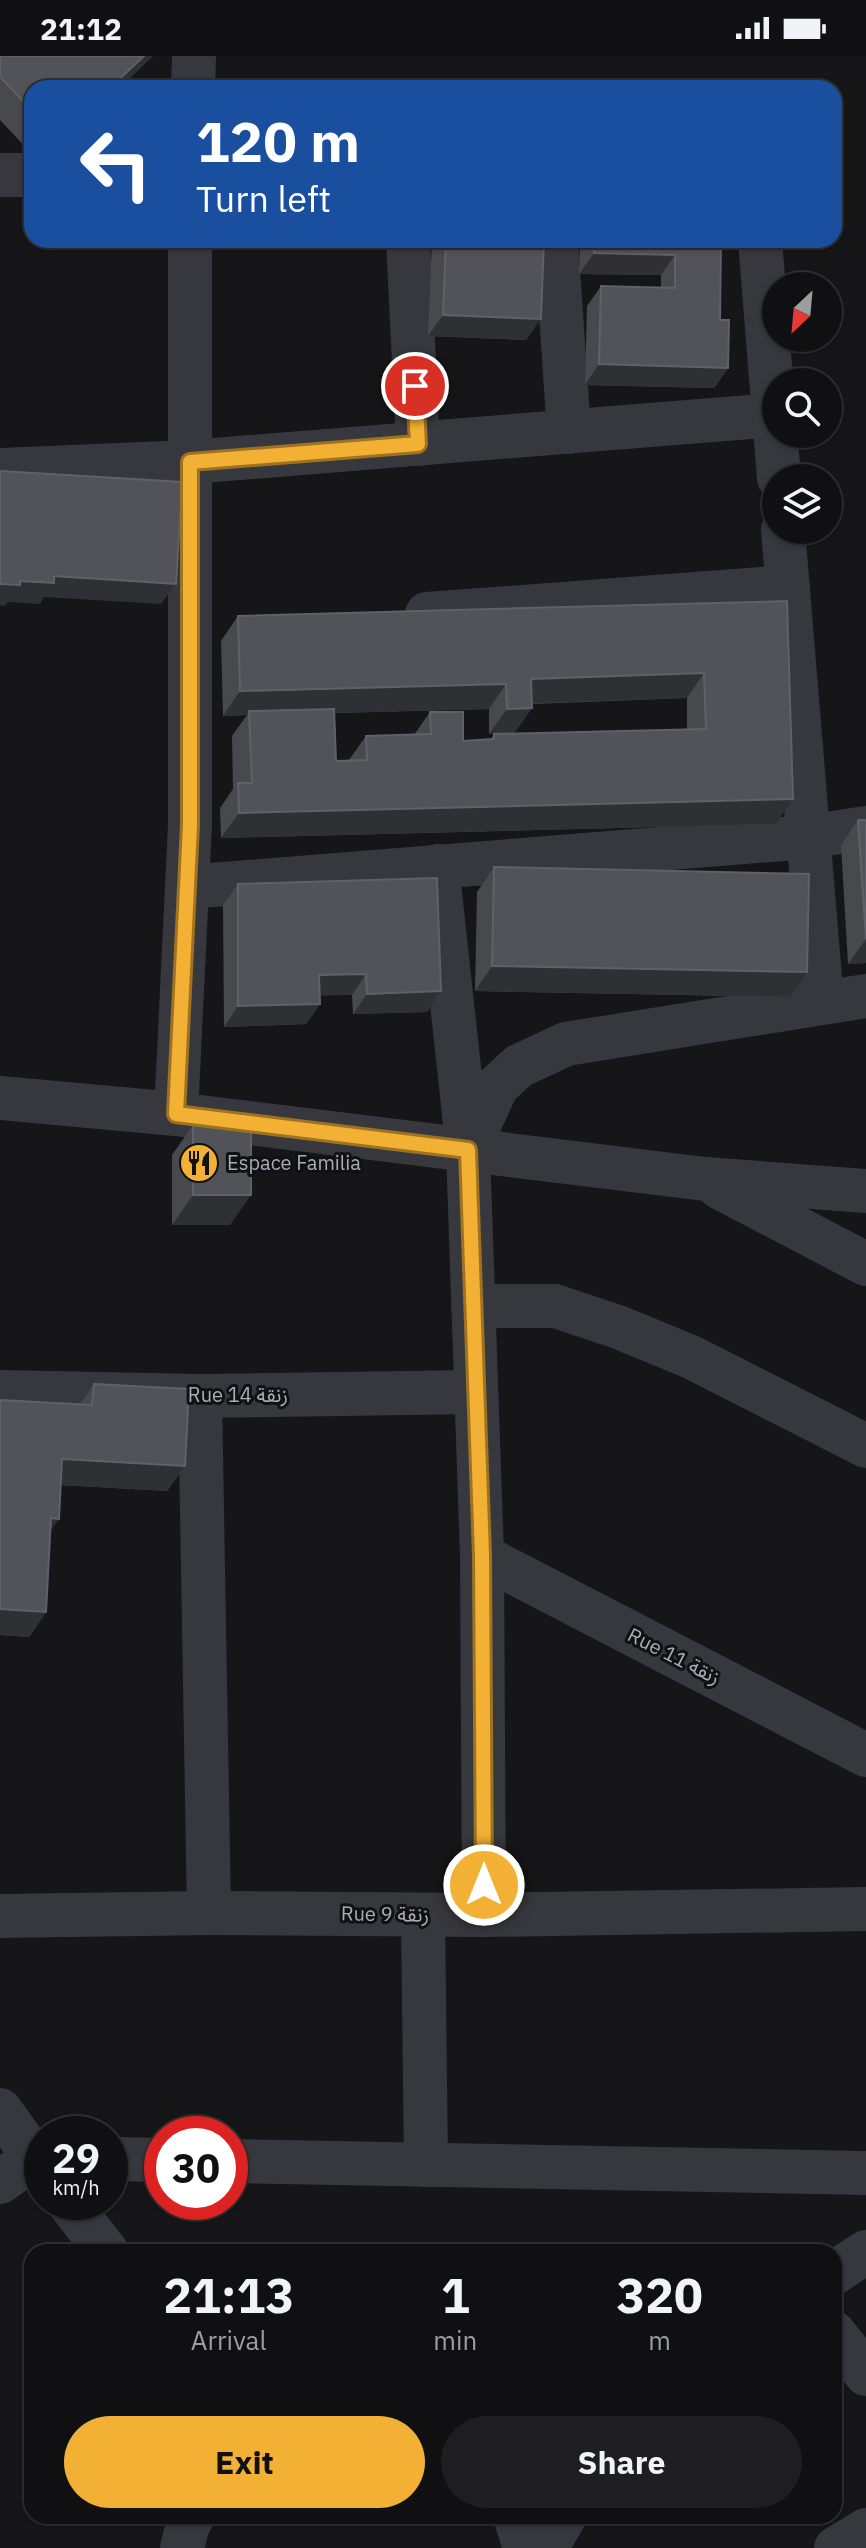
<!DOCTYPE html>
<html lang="en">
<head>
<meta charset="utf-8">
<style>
  :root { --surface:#101012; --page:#1e1e20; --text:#f1f3f6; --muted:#9c9d9f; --line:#303032; --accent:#f2b134 }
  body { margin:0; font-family:"IBM Plex Sans","Noto Sans Arabic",sans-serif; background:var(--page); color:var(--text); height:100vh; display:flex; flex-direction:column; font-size:30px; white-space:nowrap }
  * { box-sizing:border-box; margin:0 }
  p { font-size:26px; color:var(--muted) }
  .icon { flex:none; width:44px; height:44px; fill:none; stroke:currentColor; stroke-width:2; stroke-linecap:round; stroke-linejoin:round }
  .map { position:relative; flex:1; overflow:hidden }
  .panel { position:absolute; left:24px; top:2188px; width:818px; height:280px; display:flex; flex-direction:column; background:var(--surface); border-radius:24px; box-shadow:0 2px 6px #0004,0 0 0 2px var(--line) }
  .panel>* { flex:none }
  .guide { position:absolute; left:24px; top:24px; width:818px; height:168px; border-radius:24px; box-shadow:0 2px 6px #0004,0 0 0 2px var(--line); background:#1a4fa0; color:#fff; overflow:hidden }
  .needle { width:52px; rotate:206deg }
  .tools { position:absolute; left:762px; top:216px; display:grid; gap:16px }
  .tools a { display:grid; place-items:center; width:80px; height:80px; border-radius:50%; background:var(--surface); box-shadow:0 2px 6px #0004,0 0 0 2px var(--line); font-size:40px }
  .speed { position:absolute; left:24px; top:2060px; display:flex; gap:16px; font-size:40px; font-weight:700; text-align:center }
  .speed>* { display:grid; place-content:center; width:104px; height:104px; border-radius:50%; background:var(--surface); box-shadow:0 2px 6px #0004,0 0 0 2px var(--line); line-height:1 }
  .speed small { font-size:20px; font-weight:400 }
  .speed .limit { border:12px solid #d22; background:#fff; color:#111 }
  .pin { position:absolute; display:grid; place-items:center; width:68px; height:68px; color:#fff; margin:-34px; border:4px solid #fff; border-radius:50%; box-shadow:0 2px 8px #0007 }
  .me { position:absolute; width:88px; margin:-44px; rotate:0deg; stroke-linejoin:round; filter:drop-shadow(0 0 6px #0008) }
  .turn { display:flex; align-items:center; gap:28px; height:168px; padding:0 40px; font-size:36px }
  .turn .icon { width:104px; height:104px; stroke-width:2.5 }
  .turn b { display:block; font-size:56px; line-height:68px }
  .eta { display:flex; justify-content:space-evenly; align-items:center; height:136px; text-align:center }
  .eta b { font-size:48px; font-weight:700; line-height:56px }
  .primary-button { display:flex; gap:16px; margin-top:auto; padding:16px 40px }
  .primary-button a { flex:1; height:92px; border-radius:48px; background:var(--accent); color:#111; font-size:32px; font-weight:700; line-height:92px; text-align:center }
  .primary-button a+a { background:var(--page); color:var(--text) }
  .status { display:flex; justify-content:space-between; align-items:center; height:56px; padding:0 40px; background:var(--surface); direction:ltr }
  .status svg { height:22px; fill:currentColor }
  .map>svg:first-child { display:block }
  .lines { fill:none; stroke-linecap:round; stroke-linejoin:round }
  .minor { stroke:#37383d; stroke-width:44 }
  .wall { fill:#47494d; fill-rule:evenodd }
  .shaded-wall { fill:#2f3033 }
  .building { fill:#525359; stroke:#5f6168; stroke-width:2 }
  .route-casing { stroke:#9d7322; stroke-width:20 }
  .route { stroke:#f2b134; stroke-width:14 }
  .labels { text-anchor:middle; stroke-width:6; stroke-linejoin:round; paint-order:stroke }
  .poi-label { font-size:20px; fill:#a8adb8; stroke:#111113; text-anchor:start }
  .street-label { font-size:20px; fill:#a8adb8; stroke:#111113 }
</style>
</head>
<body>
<div class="status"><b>21:12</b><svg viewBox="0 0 49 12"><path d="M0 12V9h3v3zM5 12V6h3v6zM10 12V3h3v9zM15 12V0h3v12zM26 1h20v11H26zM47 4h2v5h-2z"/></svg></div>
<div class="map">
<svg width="866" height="2492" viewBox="0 0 866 2492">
  <rect width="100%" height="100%" fill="#161618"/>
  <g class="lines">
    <g class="minor">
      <path d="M193,32L194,0"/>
      <path d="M0,119H32"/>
      <path d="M408,184L418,388"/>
      <path d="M556,184L569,376"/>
      <path d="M760,184L779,422"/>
      <path d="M0,414L190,406L774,359"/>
      <path d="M783,474L822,946"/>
      <path d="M427,558L788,531"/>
      <path d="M437,810L468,1094L482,1500L484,1859"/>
      <path d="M187,831L807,781L866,772"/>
      <path d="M0,1042L176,1058L705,1123L866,1135"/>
      <path d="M176,1058L190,769V184"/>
      <path d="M469,1091L497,1030L519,1010L566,988L866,940"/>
      <path d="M719,1131L866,1208"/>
      <path d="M473,1250H555L618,1271L691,1301L866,1390"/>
      <path d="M0,1336L200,1340L476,1336"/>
      <path d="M200,1340L209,1857"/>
      <path d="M482,1500L866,1699"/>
      <path d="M423,1859L426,2109"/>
      <path d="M0,1860L209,1857L484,1859L866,1853"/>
      <path d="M0,2054L42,2112"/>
      <path d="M110,2103L162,2104"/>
      <path d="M230,2105L866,2117"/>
      <path d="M0,2126L34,2102H42"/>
      <path d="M68,2146L107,2196"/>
      <path d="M834,2217L866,2196"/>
      <path d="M834,2277L866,2318"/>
      <path d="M515,2460L525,2492"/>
      <path d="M182,2492L187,2472L193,2460"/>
      <path d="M546,2492L565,2460"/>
      <path d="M836,2492L866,2474"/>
    </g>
  </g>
  <g class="wall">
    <path d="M0,0H153L119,32H32V98L0,64Z"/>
    <path d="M432,184H544L526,284L428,280Z"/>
    <path d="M580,184H721L720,264L728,312L714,332L585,329L587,250L601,230L661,232V219L579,218Z"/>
    <path d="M787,545L776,768L221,782L220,752L233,733L232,680L247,659L223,660L221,585L238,560ZM687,642V673L494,678L490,684L463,685L430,656L414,679L366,680L349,704L336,705L335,657L489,653V678L514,677L532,652V648Z"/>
    <path d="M858,764H866V907L848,908L841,789Z"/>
    <path d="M494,811L790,941L475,935L477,836Z"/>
    <path d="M238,828L441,935L427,956L353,958L352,939H320V948L306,968L224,971L223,849Z"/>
    <path d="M193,1069L230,1169H172V1099Z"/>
    <path d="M94,1328L185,1410L167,1435L60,1429L50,1474L46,1556L29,1581L0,1579L80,1348Z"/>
  </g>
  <g class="shaded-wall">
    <path d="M144,0H153L119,32H110Z"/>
    <path d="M594,197L675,199L661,219L579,218Z"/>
    <path d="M443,259L541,263L526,284L428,280Z"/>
    <path d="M599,308L728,312L714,332L585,329Z"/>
    <path d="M54,520L176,528L161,548L44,541L40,548L8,546L5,550L0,549V528Z"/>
    <path d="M704,617L687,642L513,648L531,623Z"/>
    <path d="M506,628L489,653L249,659V655L247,659L223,660L240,635Z"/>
    <path d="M532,652L514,677L489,678L507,653Z"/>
    <path d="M793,743L776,768L221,782L239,757Z"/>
    <path d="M866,883V907L848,908Z"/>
    <path d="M492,910L807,916L790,941L475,935Z"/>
    <path d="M366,918L352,939L305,940L319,919Z"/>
    <path d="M441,935L427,956L353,958L367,938Z"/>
    <path d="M320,948L306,968L224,971L238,950Z"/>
    <path d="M193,1139H251L230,1169H172Z"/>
    <path d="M62,1403L185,1410L167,1435L44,1428Z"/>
    <path d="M51,1462L59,1463L41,1488Z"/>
    <path d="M0,1553L46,1556L29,1581L0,1579Z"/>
  </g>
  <g class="building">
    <path d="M0,0H144L110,32H32V54L0,21Z"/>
    <path d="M446,184H544L541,263L443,259Z"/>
    <path d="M594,184H721L720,264H729L728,312L599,308L601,230L675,232V199L594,197Z"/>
    <path d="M0,415L182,426L176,528L54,520V527L20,525V529L0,528Z"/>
    <path d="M787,545L793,743L239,757L238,727H252L249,655L334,653L336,705L367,704L366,680L431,678L430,656H463V685L494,683V678L706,673L704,617L531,623L532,652L507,653L506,628L240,635L238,560Z"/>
    <path d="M858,764H866V883Z"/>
    <path d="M494,811L809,818L807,916L492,910Z"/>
    <path d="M437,822L441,935L367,938L366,918L319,919L320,948L238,950V828Z"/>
    <rect x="193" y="1069" width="58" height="70"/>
    <path d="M94,1328L189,1333L185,1410L62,1403L59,1463L51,1462L46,1556L0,1553V1344L92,1349Z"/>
    <path d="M306,2190L307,2196H291Z"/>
  </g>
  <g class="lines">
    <defs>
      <path id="route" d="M415,330L418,388L190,406V769L176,1058L468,1094L482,1500L484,1829"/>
    </defs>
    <use href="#route" class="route-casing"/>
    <use href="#route" class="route"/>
  </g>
  <defs>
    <symbol id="restaurant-disc" viewBox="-11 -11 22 22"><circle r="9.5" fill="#f2b134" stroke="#111113"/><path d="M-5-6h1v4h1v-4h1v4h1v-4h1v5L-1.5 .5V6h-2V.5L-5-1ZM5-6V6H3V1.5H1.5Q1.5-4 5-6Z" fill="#111"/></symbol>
  </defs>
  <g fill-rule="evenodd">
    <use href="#restaurant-disc" x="177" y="1085" width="44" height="44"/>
  </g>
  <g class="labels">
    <g class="poi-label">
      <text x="227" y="1114">Espace Familia</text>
    </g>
    <g class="street-label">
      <text x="238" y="1346">Rue 14 زنقة</text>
      <text transform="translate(674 1600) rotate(27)" y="7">Rue 11 زنقة</text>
      <text transform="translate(385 1858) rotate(1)" y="7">Rue 9 زنقة</text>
    </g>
  </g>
</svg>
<div class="tools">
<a><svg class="needle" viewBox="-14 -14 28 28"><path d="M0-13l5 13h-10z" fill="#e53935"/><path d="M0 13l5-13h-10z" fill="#9c9d9f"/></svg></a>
<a><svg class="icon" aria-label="search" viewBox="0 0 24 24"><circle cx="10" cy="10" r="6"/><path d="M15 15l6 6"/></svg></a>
<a><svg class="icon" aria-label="layers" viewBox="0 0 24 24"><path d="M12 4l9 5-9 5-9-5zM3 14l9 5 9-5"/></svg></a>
</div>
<div class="speed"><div>29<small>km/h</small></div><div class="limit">30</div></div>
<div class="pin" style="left:415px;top:330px;background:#d93025"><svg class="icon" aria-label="arrive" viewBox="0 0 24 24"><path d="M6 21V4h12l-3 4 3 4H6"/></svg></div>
<svg class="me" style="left:484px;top:1829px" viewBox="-20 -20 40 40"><circle r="17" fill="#f2b134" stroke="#fff" stroke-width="3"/><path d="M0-11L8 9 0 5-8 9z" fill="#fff"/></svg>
<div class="guide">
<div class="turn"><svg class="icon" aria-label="left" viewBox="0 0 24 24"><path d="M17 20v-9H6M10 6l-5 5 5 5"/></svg><div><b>120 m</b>Turn left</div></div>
</div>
<section class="panel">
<div class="eta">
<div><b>21:13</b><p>Arrival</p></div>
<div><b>1</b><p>min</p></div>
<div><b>320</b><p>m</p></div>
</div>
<div class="primary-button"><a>Exit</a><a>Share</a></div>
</section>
</div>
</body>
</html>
